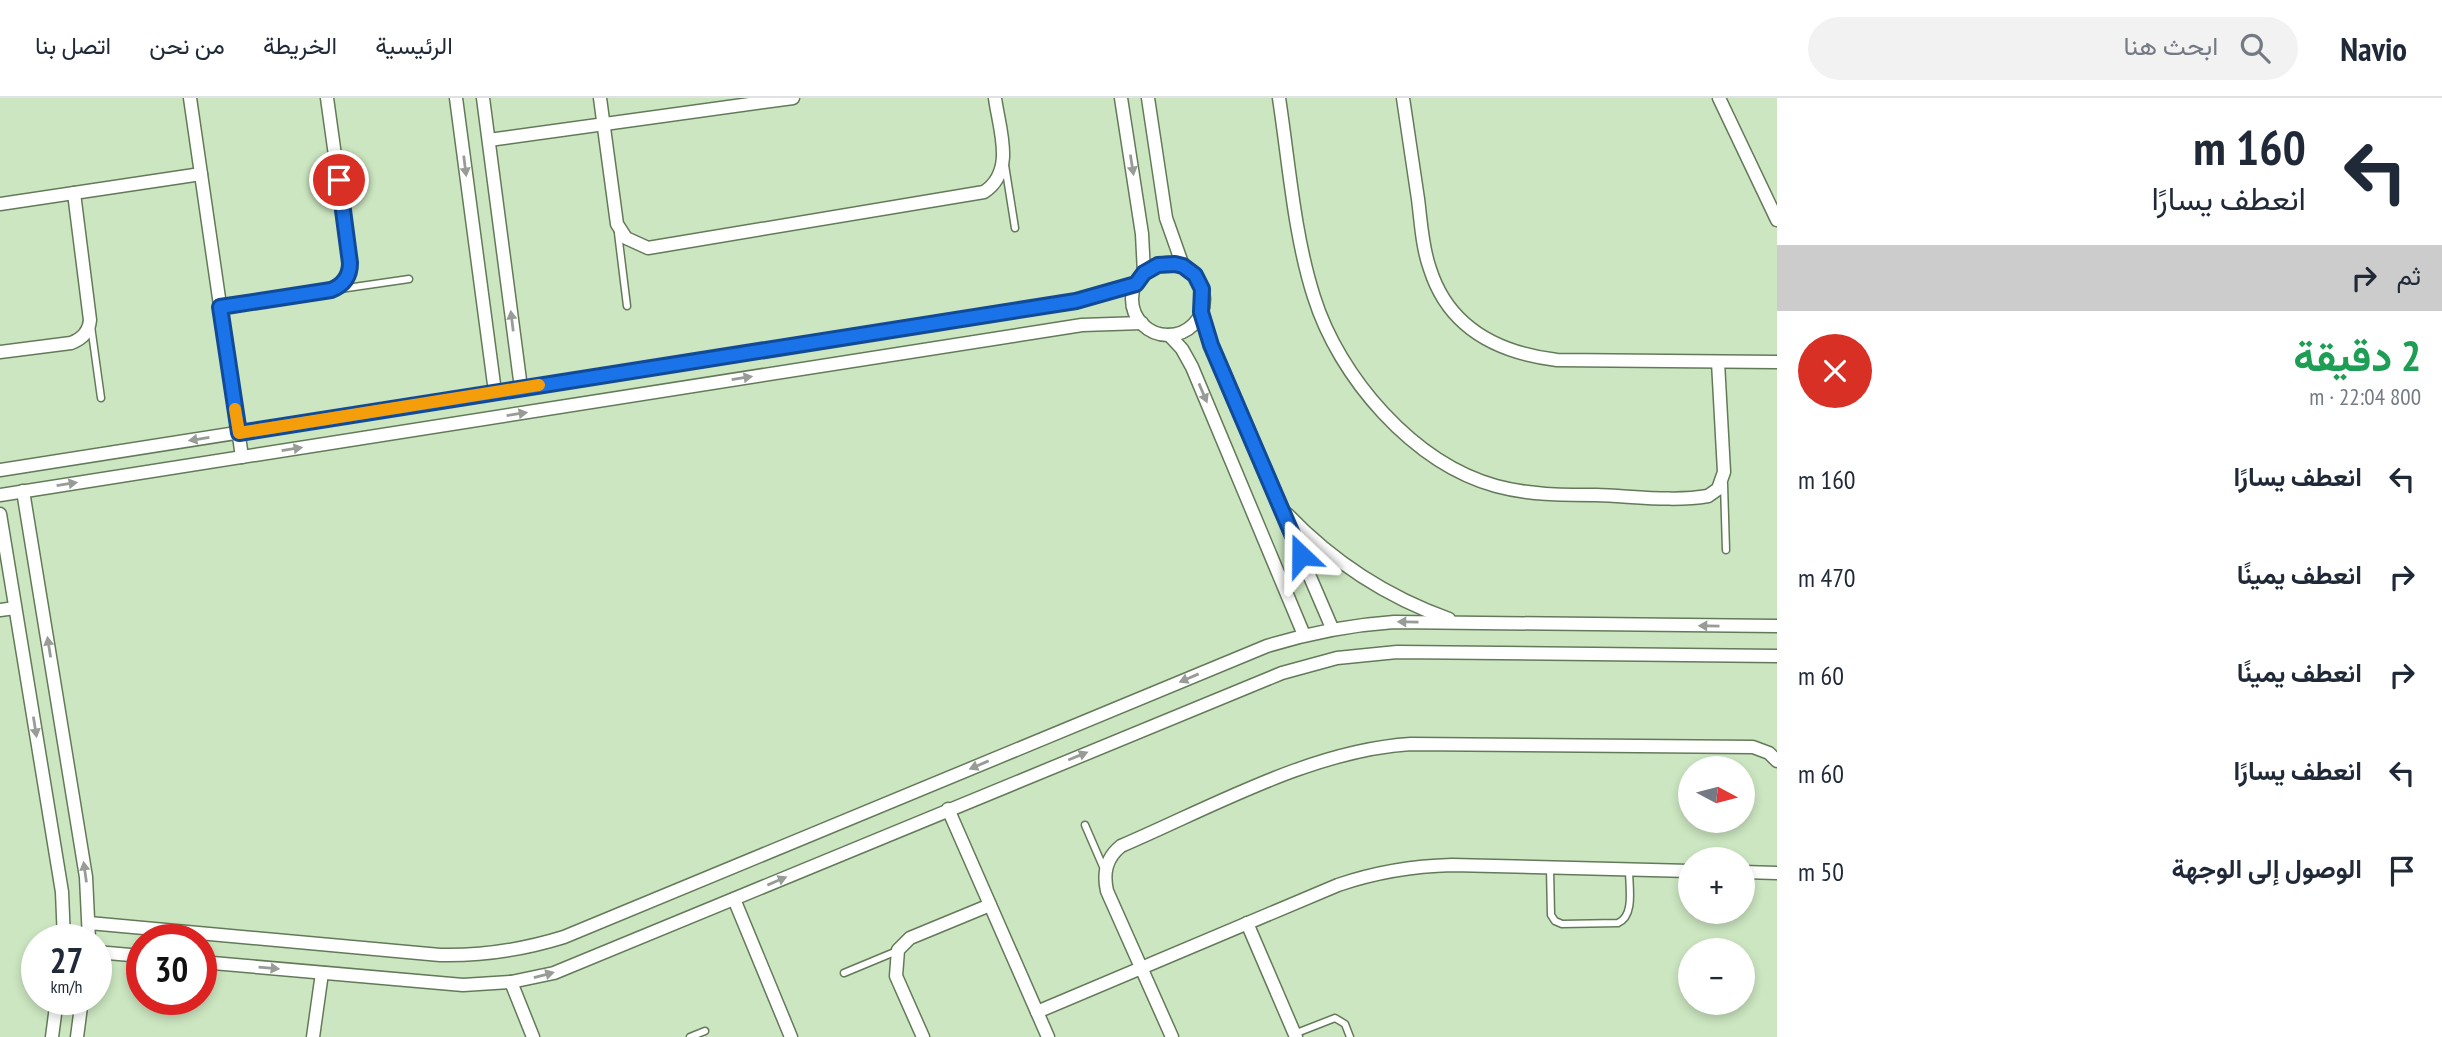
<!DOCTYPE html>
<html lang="ar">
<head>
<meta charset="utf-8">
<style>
  :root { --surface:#fff; --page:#f2f2f3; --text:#1f2937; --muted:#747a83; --line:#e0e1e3 }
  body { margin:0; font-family:"PT Sans Narrow",Vazirmatn,sans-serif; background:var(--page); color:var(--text); direction:rtl; height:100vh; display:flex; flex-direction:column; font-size:26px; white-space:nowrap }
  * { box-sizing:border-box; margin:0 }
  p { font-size:23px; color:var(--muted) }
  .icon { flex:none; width:38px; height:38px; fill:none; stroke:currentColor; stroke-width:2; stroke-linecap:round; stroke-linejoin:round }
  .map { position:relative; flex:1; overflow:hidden; direction:ltr }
  .details { display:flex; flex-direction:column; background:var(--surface); width:665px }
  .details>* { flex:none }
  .guide { background:#fff; color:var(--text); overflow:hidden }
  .needle { width:46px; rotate:97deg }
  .fabs { position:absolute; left:1678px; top:658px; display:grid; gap:14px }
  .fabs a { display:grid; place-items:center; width:77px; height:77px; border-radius:50%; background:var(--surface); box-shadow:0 4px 10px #0003; font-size:35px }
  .speed { position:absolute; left:21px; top:826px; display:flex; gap:14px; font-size:35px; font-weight:700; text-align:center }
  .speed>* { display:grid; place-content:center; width:91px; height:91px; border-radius:50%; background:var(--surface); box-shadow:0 4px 10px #0003; line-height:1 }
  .speed small { font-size:18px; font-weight:400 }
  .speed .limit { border:10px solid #d22; background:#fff; color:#111 }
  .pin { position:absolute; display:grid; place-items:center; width:60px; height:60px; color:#fff; margin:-30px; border:4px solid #fff; border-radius:50%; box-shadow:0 2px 7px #0007 }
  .me { position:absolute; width:77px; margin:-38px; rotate:337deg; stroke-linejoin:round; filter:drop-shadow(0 0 5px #0008) }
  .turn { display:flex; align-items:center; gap:24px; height:147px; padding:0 21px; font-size:32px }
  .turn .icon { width:91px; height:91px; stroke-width:2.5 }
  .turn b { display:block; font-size:49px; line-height:60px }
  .then { display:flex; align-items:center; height:66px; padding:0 21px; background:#0003; gap:14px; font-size:26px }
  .round { display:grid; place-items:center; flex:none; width:74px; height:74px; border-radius:37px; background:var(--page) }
  .summary { display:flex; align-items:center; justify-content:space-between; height:119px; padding:0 21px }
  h1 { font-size:42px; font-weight:700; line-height:52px; color:#1e9e55 }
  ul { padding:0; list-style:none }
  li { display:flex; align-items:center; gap:21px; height:98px; padding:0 21px }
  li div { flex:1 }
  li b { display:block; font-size:26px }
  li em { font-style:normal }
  header { display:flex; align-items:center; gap:42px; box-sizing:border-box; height:98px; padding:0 35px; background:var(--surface); border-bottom:2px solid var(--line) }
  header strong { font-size:33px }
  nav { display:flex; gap:38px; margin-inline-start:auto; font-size:24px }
  .search { width:490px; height:63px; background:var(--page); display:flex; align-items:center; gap:18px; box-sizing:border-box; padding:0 24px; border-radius:38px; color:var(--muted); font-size:26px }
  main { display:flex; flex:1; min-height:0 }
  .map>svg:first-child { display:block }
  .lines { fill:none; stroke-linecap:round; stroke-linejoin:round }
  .lane-casing { stroke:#637a59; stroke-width:9 }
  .street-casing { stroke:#637a59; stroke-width:15 }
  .lane { stroke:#fff; stroke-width:6 }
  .street { stroke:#fff; stroke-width:12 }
  .oneway { fill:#989c96 }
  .route-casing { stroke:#114b97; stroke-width:18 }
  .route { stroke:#1a73e8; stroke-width:12 }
  .slow { stroke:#f59e0b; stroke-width:12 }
</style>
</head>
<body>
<header>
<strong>Navio</strong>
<div class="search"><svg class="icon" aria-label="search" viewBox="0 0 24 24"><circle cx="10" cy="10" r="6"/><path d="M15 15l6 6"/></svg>ابحث هنا</div>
<nav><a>الرئيسية</a><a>الخريطة</a><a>من نحن</a><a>اتصل بنا</a></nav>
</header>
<main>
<section class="details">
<div class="guide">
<div class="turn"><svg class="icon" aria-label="left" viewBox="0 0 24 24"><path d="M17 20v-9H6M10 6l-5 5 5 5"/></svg><div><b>160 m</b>انعطف يسارًا</div></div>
<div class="then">ثم<svg class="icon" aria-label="right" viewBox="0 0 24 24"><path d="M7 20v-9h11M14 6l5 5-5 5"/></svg></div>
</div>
<div class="summary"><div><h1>2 دقيقة</h1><p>800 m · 22:04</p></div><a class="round" style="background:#d93025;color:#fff"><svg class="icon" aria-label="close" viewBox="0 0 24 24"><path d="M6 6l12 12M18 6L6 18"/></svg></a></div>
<ul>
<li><svg class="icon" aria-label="left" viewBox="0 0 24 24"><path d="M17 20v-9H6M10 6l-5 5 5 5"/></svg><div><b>انعطف يسارًا</b></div><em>160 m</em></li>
<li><svg class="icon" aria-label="right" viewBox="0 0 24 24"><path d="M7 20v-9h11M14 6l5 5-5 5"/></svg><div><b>انعطف يمينًا</b></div><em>470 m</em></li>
<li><svg class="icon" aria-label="right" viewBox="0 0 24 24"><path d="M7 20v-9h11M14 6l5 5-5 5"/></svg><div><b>انعطف يمينًا</b></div><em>60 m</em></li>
<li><svg class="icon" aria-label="left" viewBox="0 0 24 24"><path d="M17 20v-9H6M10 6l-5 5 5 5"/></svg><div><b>انعطف يسارًا</b></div><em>60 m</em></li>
<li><svg class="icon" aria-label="arrive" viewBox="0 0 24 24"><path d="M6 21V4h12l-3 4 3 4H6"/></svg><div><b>الوصول إلى الوجهة</b></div><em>50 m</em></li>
</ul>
</section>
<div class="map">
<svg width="1777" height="939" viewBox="0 0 1777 939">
  <rect width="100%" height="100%" fill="#cce6c1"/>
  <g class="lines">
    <defs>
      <g id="lane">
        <path d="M1005,67L1015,130"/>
        <path d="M618,135L627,208"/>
        <path d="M340,191L409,181"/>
        <path d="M91,228L101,300"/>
        <path d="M1724,386L1726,452"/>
        <path d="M1085,727L1104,771"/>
        <path d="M1550,770L1551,817L1555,823L1562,826L1618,825C1635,818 1629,789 1629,772"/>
        <path d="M844,875L897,853"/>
        <path d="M1294,936L1335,920L1345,926L1350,939"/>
        <path d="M690,939L705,933"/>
      </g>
      <g id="street">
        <path d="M190,0L242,359"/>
        <path d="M456,0L495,294"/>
        <path d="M483,0L521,290"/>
        <path d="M600,0L617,126L626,140L648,150L984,94C1016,73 999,31 995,0"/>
        <path d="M1121,0L1142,136L1144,175"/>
        <path d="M1148,0L1166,120L1183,168"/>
        <path d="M1279,0C1289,65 1294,137 1314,199C1339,279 1413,365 1496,388C1529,397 1562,397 1596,397C1631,398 1674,404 1708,398L1718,391L1724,374L1718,264"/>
        <path d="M1403,0C1408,34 1413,68 1418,101C1421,124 1422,149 1430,171C1449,231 1499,255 1557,262L1777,264"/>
        <path d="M1719,0L1777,122"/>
        <path d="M489,42L793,0"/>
        <path d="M0,106L201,76"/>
        <circle cx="1168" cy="201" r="36"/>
        <path d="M220,209L331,192C344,187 350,178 350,165L327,0"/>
        <path d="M1201,214L1215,258L1332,530"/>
        <path d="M1169,237L1182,251L1192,269L1304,537"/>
        <path d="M0,254L71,245C82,241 89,234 90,222L74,95"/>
        <path d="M0,372L1076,203L1136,186"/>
        <path d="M23,393L86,779L89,842"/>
        <path d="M0,397L1082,227L1142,225"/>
        <path d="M0,416L62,794L64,842"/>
        <path d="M1287,416C1332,463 1387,499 1449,521"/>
        <path d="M0,512L15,510"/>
        <path d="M948,711L1048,939"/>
        <path d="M1743,774L1777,775"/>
        <path d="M734,801L791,939"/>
        <path d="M89,825L440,857C483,858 522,852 564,839L1267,548C1309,535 1350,527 1394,524L1777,528"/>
        <path d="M1247,825L1296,939"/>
        <path d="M96,854L142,858"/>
        <path d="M201,864L463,887L511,884L554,875L1282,575L1337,560L1397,554L1777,558"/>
        <path d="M511,884L533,939"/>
        <path d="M1037,914L1338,787C1376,774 1412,768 1452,767L1690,773"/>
        <path d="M52,939L57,901"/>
        <path d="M77,939L82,901"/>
        <path d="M313,939L322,875"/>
        <path d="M923,939L896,878L898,852L910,840L990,807"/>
        <path d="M1172,939L1107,793C1103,775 1106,760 1121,748C1212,709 1312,652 1411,646L1753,649L1769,655L1777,663"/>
      </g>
    </defs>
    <use href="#lane" class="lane-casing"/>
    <use href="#street" class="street-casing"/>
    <use href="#lane" class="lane"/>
    <use href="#street" class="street"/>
  </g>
  <defs><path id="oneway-solid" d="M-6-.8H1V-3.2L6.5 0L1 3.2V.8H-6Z" transform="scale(1.75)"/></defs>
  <g class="oneway">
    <use href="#oneway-solid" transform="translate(1132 67) rotate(81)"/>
    <use href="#oneway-solid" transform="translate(465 68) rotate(83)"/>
    <use href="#oneway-solid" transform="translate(512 223) rotate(-97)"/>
    <use href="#oneway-solid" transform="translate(742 280) rotate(-9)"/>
    <use href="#oneway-solid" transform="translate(1203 295) rotate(67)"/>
    <use href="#oneway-solid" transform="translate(517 316) rotate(-9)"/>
    <use href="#oneway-solid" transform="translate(199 341) rotate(171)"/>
    <use href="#oneway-solid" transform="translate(292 351) rotate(-9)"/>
    <use href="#oneway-solid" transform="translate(67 386) rotate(-9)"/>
    <use href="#oneway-solid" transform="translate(1408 524) rotate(-179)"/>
    <use href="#oneway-solid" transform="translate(1709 528) rotate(-179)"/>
    <use href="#oneway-solid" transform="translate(49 549) rotate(-99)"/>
    <use href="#oneway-solid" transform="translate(1189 580) rotate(157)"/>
    <use href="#oneway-solid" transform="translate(35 629) rotate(81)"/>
    <use href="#oneway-solid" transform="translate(1078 658) rotate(-22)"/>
    <use href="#oneway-solid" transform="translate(979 667) rotate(157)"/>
    <use href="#oneway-solid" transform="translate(85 774) rotate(-98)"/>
    <use href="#oneway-solid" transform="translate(777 783) rotate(-23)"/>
    <use href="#oneway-solid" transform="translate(269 870) rotate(5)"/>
    <use href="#oneway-solid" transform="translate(544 877) rotate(-15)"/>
  </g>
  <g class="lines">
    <defs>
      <path id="route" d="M339,82L350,165C350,178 344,187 331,192L220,209L239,335L1076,203L1136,186L1144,175L1158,167L1175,166L1183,168L1195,177L1202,191L1201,214L1211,247L1301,457"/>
    </defs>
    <use href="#route" class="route-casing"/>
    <use href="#route" class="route"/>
    <path class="slow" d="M235,311L239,335L539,287"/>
  </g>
</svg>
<div class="fabs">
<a><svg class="needle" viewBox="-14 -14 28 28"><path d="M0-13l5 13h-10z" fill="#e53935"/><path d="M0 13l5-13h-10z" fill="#747a83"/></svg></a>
<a>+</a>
<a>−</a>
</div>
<div class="speed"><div>27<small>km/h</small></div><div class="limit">30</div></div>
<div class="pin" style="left:339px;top:82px;background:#d93025"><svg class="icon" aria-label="arrive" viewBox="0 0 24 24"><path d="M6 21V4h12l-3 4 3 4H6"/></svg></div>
<svg class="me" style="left:1301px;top:457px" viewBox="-20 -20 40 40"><path d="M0-17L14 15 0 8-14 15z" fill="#1a73e8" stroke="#fff" stroke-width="4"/></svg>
</div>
</main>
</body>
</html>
